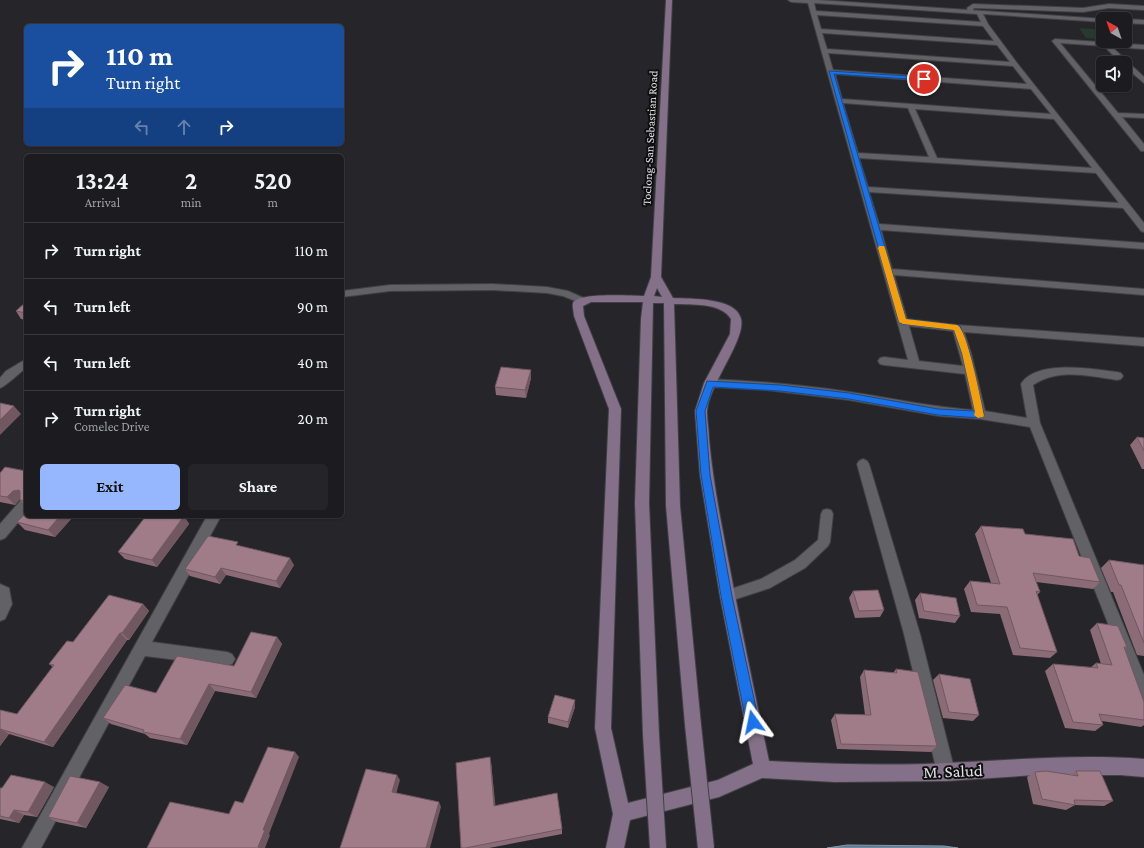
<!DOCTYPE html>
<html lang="en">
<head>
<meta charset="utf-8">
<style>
  :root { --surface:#1c1c20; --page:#252529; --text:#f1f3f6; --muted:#a0a1a5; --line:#3a3a3e; --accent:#96b6fd }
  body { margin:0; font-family:"Crimson Pro",serif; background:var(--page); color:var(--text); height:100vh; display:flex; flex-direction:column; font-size:15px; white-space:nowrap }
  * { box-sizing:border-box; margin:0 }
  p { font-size:13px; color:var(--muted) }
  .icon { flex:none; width:22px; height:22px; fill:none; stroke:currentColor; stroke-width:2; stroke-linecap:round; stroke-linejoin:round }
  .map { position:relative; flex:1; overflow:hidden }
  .sheet { position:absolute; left:24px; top:154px; width:320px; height:364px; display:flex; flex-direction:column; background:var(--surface); border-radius:6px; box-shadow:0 1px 3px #0004,0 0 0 1px var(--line) }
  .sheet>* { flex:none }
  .hud { position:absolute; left:24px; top:24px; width:320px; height:122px; border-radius:6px; box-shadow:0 1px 3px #0004,0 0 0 1px var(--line); background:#1a4fa0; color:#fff; overflow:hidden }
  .needle { width:26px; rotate:320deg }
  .tools { position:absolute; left:1096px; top:12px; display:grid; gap:8px }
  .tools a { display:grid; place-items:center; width:36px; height:36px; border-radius:6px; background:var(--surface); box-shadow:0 1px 3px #0004,0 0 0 1px var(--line); font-size:20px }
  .pin { position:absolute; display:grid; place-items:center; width:34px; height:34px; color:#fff; margin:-17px; border:2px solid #fff; border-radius:50%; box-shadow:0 1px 4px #0007 }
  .me { position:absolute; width:44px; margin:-22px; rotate:348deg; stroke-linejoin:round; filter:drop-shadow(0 0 3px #0008) }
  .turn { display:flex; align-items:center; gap:14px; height:84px; padding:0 16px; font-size:18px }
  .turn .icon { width:52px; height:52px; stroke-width:2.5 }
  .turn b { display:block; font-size:28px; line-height:34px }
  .lanes { display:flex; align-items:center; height:38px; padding:0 16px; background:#0003; justify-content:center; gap:20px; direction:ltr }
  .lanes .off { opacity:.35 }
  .eta { display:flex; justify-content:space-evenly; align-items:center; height:68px; text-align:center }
  .eta b { font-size:24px; font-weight:700; line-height:28px }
  .button { display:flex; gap:8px; margin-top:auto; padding:8px 16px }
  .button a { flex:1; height:46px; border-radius:6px; background:var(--accent); color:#111; font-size:16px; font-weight:700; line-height:46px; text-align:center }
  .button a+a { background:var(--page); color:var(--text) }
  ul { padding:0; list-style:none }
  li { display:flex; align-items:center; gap:12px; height:56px; padding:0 16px; border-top:1px solid var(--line) }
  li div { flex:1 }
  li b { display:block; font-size:15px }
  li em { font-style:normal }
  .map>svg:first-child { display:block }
  .green { fill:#263a2f }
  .water { fill:#607a93; stroke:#8699ab }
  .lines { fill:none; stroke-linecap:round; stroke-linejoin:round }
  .lane-casing { stroke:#414145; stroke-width:2 }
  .street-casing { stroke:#414145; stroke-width:2 }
  .secondary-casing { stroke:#414145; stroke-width:2 }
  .lane { fill:#616166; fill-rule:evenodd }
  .street { fill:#616166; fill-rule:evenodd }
  .secondary { fill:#847088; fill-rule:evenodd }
  .secondary-bridge-casing { stroke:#414145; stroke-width:18; stroke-linecap:butt }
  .secondary-bridge { stroke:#847088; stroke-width:16 }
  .wall { fill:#8a6b76 }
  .shaded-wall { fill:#705760 }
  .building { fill:#a07c89; stroke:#705760 }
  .route { fill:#1a73e8; stroke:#114b97 }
  .slow { fill:#f59e0b }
  .labels { text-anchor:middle; stroke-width:4; stroke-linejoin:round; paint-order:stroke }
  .far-street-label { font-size:12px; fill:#e0e0e3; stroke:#0f0f11 }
  .near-street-label { font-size:17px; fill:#e0e0e3; stroke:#0f0f11 }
</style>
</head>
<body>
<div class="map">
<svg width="1144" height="848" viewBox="0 0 1144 848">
  <rect width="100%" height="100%" fill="#26262a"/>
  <path class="green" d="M1079,28L1103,30V39L1086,38Z"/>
  <path class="water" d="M847,845L944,846L958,848H827Z"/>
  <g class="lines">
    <defs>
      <g id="lane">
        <path d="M973,4L1083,8L1109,4L1144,6V10L1109,8L1083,12L974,8L972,12H968L967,8Z"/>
        <path d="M492,284L547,287L568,291L586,299L588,301L583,304L563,296L547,293L492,290L390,291L342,297V291L390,285Z"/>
        <path d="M26,359V368C19,373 6,386 0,388V378L6,371Z"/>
        <path d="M827,509L831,510L833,514L830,542L828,546L805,568L770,588L727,602L722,600L720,596L722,592L761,579L795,560L818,540L821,514L823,510Z"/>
      </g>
      <g id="street">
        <path d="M788,0H818L1105,19H1103V22L983,14L988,24L1017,63L1144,223V232L1141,231L1123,208L869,192L879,224L1144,243V249L881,230L892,269L1144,289V295L894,275L907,319L957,325L1144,338V346L964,332L971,353L985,411L1027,418L1021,384C1036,359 1093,369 1117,372L1121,373L1123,376L1121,379L1117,380C1089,376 1058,368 1033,385L1040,423L1144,675V702L1138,700L1136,694L1030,427L980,419L939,416L849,400L766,390L710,387L706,386L704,383L706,380L710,379C757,381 803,385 850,392C891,398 931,407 973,410L965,374L884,365L880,364L878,361L880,358L884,357L908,360L808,3L791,2ZM814,3L977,14L981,22L816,11ZM817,15L983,26L994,41L821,29ZM822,33L997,45L1010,62L827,49ZM828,53L1013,66L1027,84L833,70ZM835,74L1031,89L1051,114L842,99ZM843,103L908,108L929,157L858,153ZM915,109L1054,119L1092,168L937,158ZM859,158L1096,173L1119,203L868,187ZM909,326L953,331L963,366L919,361Z"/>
        <path d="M1125,19L1144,20V24L1125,23Z"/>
        <path d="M1055,39L1144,45V49L1112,47L1144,77V83L1125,67V63H1121L1104,46L1060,43L1118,113L1144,114V118L1122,117L1144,144V151H1141L1053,42L1052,41Z"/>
        <path d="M863,459L867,461L869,464L920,634L955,772L952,778L946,781L940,778L937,772L904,634L857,464L859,461Z"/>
        <path d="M26,499V513L5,538L0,540V524L21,500Z"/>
        <path d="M207,516H221L152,642L227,652L232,654L235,659L232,664L227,666L145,656L41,848H22Z"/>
        <path d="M0,584L9,588L12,604L5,619L0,621Z"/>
      </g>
      <path id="secondary" d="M666,0H672L661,277L673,298C690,299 736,297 741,319C746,340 708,385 707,412C707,421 709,430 709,439C712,471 717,501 723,532C737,609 753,685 769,761C828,764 888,766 947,763C1013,760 1078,754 1144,759V777L1120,775H1036L946,781L835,782L762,778L719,797L630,820L624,848H606L613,814L595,728L609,409L574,316C574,313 572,306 573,303C578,292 632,296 644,296L651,277ZM657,288L662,297L654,296ZM591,302H643L641,319L635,503L643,735L645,741L651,743L657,741L659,735L649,503L653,303H664L666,506L685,725L687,731L693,733L699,731L701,725L680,506L674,304C691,305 721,302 731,319L730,334L704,383L695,411L700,475L720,596L753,764L718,780L628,803L611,728L621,409L584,316L583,306Z"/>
    </defs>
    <use href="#lane" class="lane-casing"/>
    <use href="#street" class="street-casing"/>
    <use href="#secondary" class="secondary-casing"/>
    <use href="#lane" class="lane"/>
    <use href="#street" class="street"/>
    <use href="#secondary" class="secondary"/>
    <defs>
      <g id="secondary-bridge">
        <path d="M693,725L706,848"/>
        <path d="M651,735L658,848"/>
      </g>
    </defs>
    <use href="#secondary-bridge" class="secondary-bridge-casing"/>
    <use href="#secondary-bridge" class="secondary-bridge"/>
  </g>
  <g class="wall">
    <path d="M26,302V320L21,319L16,311Z"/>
    <path d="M531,378L526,398L496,395L495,387Z"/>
    <path d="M1137,437L1144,438V469H1142L1130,445Z"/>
    <path d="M26,471V506L20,500V499L15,505L0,502V473Z"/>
    <path d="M184,516L189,524L157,567L125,559L118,552Z"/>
    <path d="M71,519L55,537L25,530L17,522Z"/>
    <path d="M981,526L1025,534L1079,556L1100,582L1093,589L1036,582L1040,592L1037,595L1057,652L1050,658L1013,655L1000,614L971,612L964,589L970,581L991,583L975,534Z"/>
    <path d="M240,546L294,565L280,588L226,575L220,584L190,576L185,569Z"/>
    <path d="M1109,560L1144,565V656L1137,655L1113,592H1111L1101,568Z"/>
    <path d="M853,591L884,610L880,617L855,618L849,598Z"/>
    <path d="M920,593L960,616L955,623L919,618L915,600Z"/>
    <path d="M143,604L149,611L129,640H127L53,747L9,734L0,746V710L17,714L53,667L49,664L73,642Z"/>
    <path d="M1097,623L1127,647L1125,649L1144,702V725L1141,727L1102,721L1103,725L1095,731L1065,728L1045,671L1053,664L1090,668L1096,663L1101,664L1090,630Z"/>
    <path d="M277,637L282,644L256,698L215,691L187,745L150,738L145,734L111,724L103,718L156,693L234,666Z"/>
    <path d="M896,669L937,746L931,752L837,749L831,720L835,714L865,715L860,677L864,670L893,673Z"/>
    <path d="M939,674L979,715L973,721L943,718L933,680Z"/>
    <path d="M575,707L568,728L548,723V717Z"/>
    <path d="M491,762L495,806L562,829V834L489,848H461Z"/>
    <path d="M1076,771L1113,801L1104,806L1075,805L1066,810L1033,804L1027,777L1035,772L1070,775Z"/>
    <path d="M54,787L37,817L24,815L19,823L0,819V788H2Z"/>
    <path d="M109,787L86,828L57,822L48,817Z"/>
  </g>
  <g class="shaded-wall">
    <path d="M531,370V378L526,398L525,390Z"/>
    <path d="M14,406L21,414L0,435V420Z"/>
    <path d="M19,490L26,498L20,499L15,505L7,497L13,491Z"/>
    <path d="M60,516H69L71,519L55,537L48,530Z"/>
    <path d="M184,516L189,524L157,567L152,560Z"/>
    <path d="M290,558L294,565L280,588L276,581Z"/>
    <path d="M221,568L226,575L220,584L215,577Z"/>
    <path d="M143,604L149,611L129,640L122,633Z"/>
    <path d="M120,633L127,640L53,747L44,742Z"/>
    <path d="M277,637L282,644L256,698L251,692Z"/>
    <path d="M209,684L215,691L187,745L180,739Z"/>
    <path d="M575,700V707L568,728V722Z"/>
    <path d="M0,729L9,734L0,746Z"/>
    <path d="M295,752L299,757L269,834L270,835L265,848H259L258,847L263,830Z"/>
    <path d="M490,757L491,762L496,811L494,806Z"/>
    <path d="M397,775L400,780L395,798L392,792Z"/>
    <path d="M45,782L54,787L37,817L28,812Z"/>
    <path d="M100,782L109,787L86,828L77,823Z"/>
    <path d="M439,802L441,807L430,848H426Z"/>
    <path d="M14,810L24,815L19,823L9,818Z"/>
  </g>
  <g class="building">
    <path d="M26,302V313L16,311Z"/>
    <path d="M501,367L531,370L525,390L495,387Z"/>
    <path d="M0,403L14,406L0,420Z"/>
    <path d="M1137,437L1144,438V451Z"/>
    <path d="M5,467L26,471V501L20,500V491L19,490L13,491L7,497L0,496V473Z"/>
    <path d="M26,513V516H60L48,530L17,522Z"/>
    <path d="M146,516H184L152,560L118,552Z"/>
    <path d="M981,526L1023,529L1025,534L1073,539L1079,556L1090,558L1100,582L1033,573L1040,592L1036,591L1057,652L1020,648L1007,607L977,605L970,581L1000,584Z"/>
    <path d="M208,536L238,542L236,545L290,558L276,581L221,568L215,577L185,569Z"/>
    <path d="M1109,560L1144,565V643L1121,585H1119Z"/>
    <path d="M878,590L884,610L859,611L853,591Z"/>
    <path d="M920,593L956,598L960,616L924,611Z"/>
    <path d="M109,595L143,604L122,633H120L44,742L0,729V710L17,714L54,665L49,664L67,641L73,642Z"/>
    <path d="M1097,623L1118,626L1127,647H1124L1144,702V720L1099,714L1103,725L1073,722L1053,664L1098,668L1096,663L1112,665Z"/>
    <path d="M251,632L277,637L251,692L209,684L180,739L143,732L144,730L103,718L125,685L156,693L177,656L234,666Z"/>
    <path d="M896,669L918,672L937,746L841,744L835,714L871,715L864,670L897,673Z"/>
    <path d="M939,674L970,679L979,715L949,712Z"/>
    <path d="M555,695L575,700L568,722L548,717Z"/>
    <path d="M268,747L295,752L263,830H265L258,847L261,848H147L170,802L229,814L235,801L243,803Z"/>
    <path d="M490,757L494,806L557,793L562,829L465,848H461L456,763Z"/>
    <path d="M366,769L397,775L392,792L439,802L426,848H340Z"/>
    <path d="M1046,771L1078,776L1076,771H1100L1113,801L1074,800L1075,805L1042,799L1035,772Z"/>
    <path d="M11,775L45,782L28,812L14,810L9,818L0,816V788H2Z"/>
    <path d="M70,776L100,782L77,823L48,817Z"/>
  </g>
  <path class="route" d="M829,71L924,77L927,79L924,80L834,74L906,319L960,326L970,353L984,415L980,418L938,415L849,399L780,391L713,387L705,411L710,475L732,596L759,722L757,726L753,728L748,726L746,722L721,596L701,475L696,411L707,381L780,385L849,393L938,409L975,411L962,353L954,330L903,324L899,322Z"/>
  <path class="slow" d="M879,246H884L885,248L906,319L957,325C967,328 981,401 984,415L983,417L978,418L974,415L975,412L962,353L954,330L903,324L899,322L878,248Z"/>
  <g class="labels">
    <g class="far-street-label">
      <text transform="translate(650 138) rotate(-87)" y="4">Toclong-San Sebastian Road</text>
    </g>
    <g class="near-street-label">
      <text transform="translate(953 771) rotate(-2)" y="6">M. Salud</text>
    </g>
  </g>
</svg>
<div class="tools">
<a><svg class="needle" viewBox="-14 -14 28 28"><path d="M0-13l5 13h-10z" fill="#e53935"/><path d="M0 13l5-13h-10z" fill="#a0a1a5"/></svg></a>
<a><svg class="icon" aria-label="sound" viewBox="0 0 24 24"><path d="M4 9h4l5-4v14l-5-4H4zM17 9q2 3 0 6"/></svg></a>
</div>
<div class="pin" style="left:924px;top:79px;background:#d93025"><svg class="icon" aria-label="arrive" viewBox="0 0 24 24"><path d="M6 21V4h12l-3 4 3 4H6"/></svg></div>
<svg class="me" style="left:753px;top:722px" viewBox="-20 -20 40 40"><path d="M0-17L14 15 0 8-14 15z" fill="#1a73e8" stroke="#fff" stroke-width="4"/></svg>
<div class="hud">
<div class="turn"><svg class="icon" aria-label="right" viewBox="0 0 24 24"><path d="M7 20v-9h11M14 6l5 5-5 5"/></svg><div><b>110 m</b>Turn right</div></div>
<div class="lanes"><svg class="icon off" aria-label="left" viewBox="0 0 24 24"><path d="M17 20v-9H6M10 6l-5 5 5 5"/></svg><svg class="icon off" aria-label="ahead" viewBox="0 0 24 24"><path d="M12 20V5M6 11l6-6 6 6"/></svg><svg class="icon" aria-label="right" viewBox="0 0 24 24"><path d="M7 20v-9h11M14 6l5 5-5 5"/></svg></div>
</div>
<section class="sheet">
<div class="eta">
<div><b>13:24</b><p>Arrival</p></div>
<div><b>2</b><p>min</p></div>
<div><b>520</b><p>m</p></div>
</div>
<ul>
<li><svg class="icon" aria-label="right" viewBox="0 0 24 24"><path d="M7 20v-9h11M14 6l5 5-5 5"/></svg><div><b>Turn right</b></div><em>110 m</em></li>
<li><svg class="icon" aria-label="left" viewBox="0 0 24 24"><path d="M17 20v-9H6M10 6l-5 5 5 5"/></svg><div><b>Turn left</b></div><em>90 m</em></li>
<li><svg class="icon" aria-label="left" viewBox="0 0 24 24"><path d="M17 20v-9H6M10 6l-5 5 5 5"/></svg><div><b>Turn left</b></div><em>40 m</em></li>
<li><svg class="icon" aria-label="right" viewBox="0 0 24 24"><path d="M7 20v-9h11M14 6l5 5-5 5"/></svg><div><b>Turn right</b><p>Comelec Drive</p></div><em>20 m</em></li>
</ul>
<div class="button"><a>Exit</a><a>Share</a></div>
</section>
</div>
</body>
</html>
